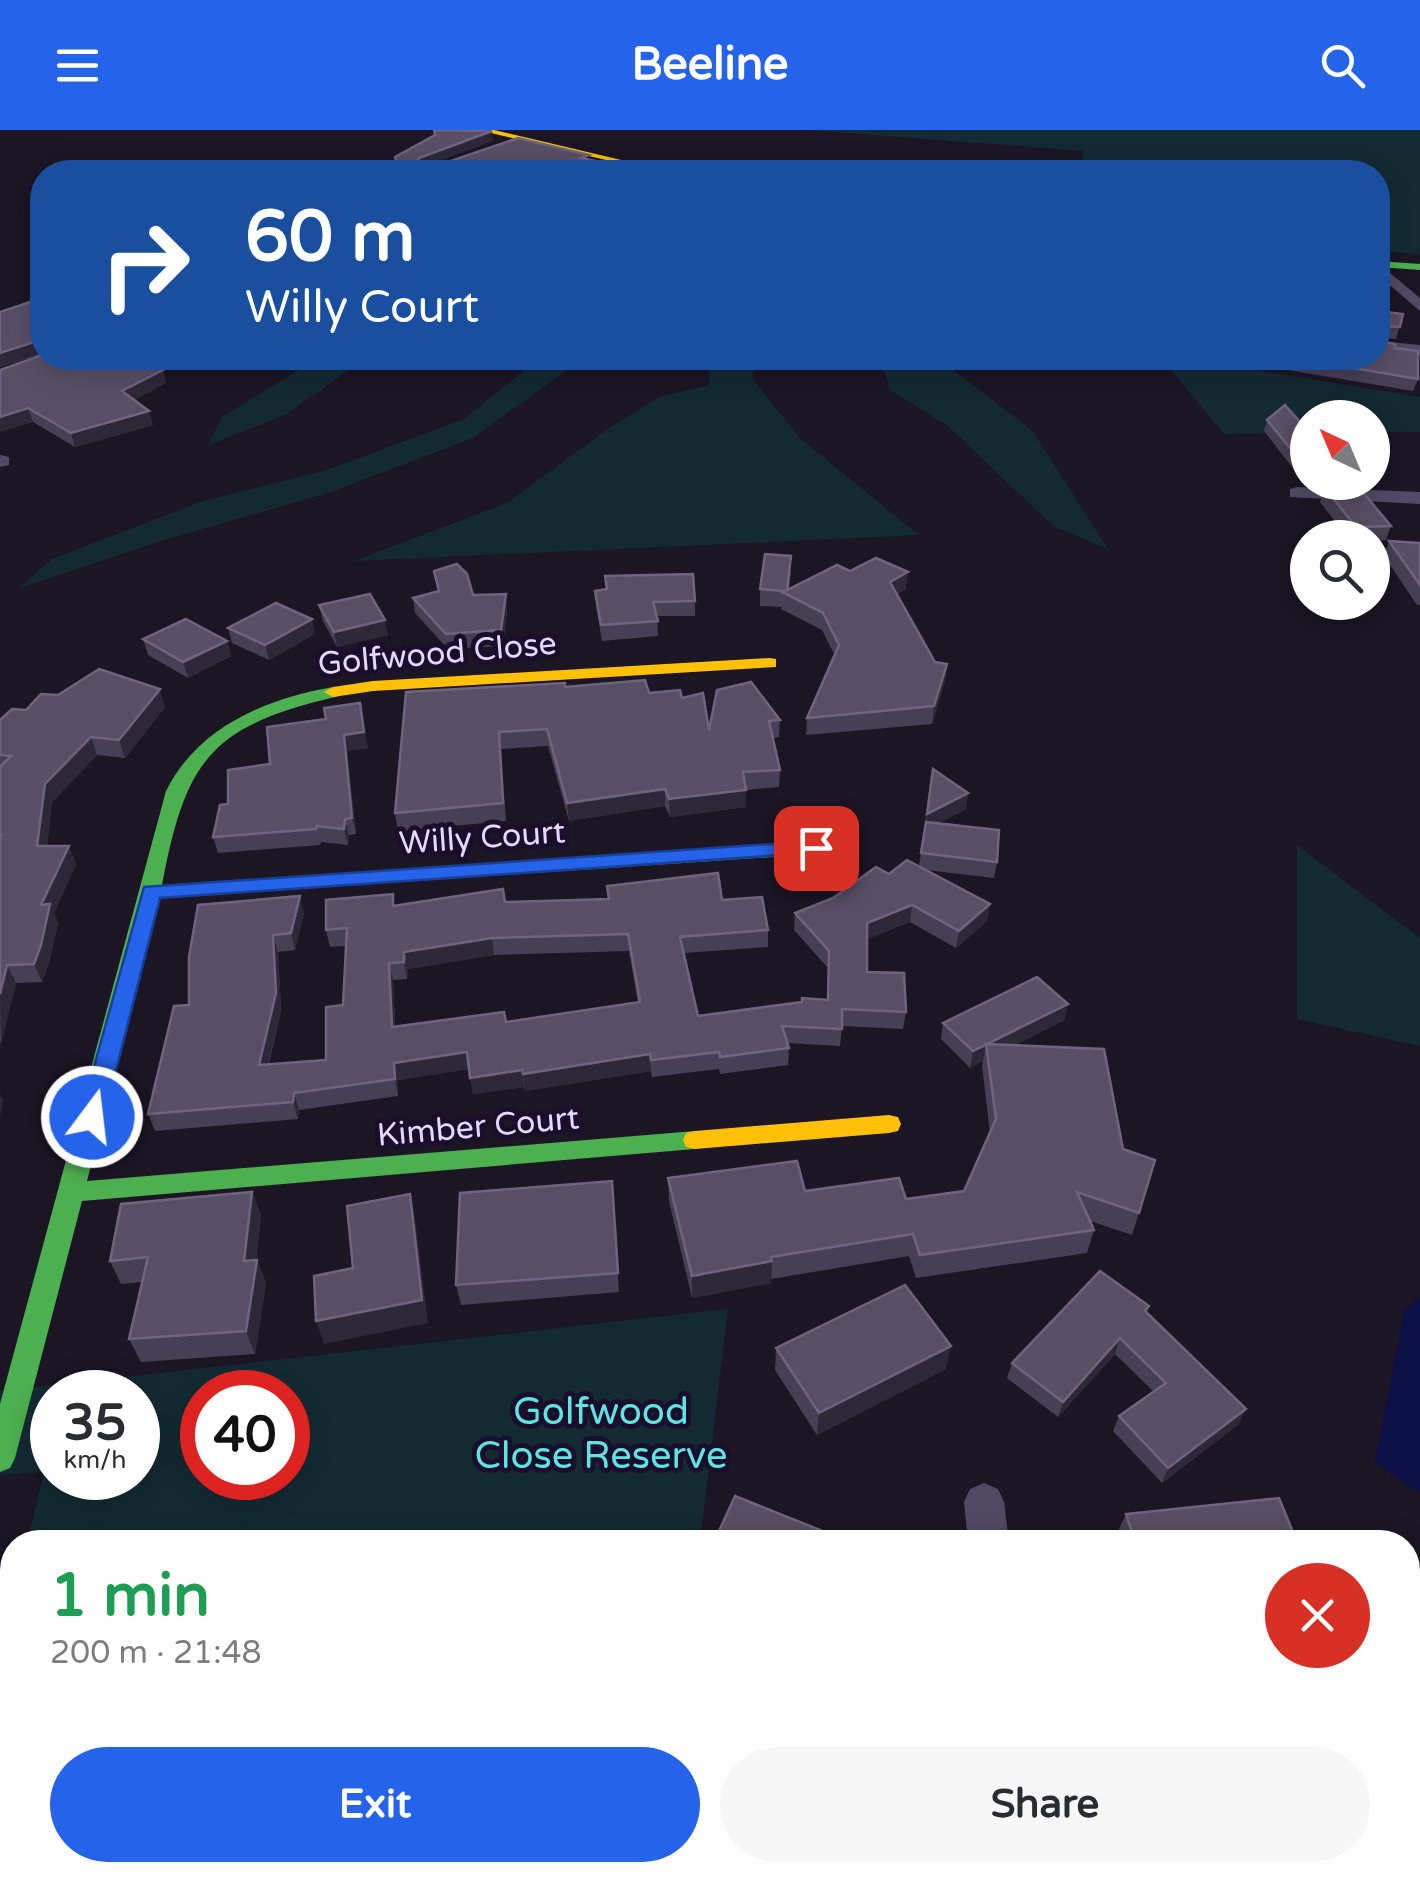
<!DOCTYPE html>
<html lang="en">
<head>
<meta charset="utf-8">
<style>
  :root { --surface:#fff; --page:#f7f7f7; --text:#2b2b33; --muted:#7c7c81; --accent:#2563eb }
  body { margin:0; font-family:"Varela Round",sans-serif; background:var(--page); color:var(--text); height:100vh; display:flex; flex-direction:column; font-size:38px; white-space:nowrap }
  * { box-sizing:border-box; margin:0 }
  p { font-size:32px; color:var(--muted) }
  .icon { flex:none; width:55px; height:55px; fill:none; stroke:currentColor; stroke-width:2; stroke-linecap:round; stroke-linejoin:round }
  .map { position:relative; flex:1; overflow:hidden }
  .panel { position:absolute; left:0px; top:1400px; width:1420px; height:352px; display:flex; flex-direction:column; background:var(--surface); border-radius:40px 40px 0 0; box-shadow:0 5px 25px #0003 }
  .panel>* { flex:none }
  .banner { position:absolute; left:30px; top:30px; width:1360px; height:210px; border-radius:40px; box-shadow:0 5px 25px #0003; background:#1a4fa0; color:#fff; overflow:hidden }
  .needle { width:65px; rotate:316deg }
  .buttons { position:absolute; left:1290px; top:270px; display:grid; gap:20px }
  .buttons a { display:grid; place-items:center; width:100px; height:100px; border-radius:50%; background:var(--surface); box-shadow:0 5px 25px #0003; font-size:50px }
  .speed { position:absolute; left:30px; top:1240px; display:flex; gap:20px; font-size:50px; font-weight:700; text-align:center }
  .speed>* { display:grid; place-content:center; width:130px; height:130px; border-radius:50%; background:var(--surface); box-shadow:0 5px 25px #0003; line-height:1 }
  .speed small { font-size:25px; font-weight:400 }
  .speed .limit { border:15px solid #d22; background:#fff; color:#111 }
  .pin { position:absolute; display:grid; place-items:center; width:85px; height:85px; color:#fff; margin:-42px; border-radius:20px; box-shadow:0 5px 15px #0006 }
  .me { position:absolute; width:110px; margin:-55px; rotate:15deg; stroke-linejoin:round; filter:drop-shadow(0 0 8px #0008) }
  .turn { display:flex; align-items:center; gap:35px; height:210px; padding:0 50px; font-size:45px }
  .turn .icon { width:130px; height:130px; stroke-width:2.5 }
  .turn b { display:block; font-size:70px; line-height:85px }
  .round { display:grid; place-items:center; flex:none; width:105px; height:105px; border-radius:52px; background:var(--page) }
  .head { display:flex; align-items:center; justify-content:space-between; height:170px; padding:0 50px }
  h1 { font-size:60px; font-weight:800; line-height:75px; color:#1e9e55 }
  .action { display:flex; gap:20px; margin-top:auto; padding:20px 50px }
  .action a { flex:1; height:115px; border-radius:60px; background:var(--accent); color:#fff; font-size:40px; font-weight:800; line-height:115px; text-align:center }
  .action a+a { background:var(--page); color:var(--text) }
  header { display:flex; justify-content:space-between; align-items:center; height:130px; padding:0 50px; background:var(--accent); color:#fff; font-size:45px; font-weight:800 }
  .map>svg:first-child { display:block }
  .green { fill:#132a32; fill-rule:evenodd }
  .water { fill:#0b1146 }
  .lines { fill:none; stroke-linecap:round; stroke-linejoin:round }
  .street { fill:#514a65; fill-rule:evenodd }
  .fast { fill:#4caf50; fill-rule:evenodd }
  .slow { fill:#ffc107; fill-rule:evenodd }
  .wall { fill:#473f53; fill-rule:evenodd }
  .shaded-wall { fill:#2e2738 }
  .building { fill:#584f65; stroke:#6e647e; stroke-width:2.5; fill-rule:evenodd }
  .route { fill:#2563eb; stroke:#184099; stroke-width:2.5 }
  .labels { text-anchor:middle; stroke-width:10; stroke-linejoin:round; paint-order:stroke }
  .street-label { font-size:32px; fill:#e6d8ff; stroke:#1a0f2a }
  .near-park-label { font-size:38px; fill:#5ee5e3; stroke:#1a0f2a }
</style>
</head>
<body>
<header><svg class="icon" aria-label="menu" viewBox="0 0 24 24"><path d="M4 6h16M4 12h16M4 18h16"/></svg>Beeline<svg class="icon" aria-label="search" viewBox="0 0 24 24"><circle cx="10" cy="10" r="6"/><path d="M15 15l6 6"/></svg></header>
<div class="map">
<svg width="1420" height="1752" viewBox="0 0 1420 1752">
  <rect width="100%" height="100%" fill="#1b1524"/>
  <g class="green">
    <path d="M807,0H1420V124L1378,121V42H1081L1083,21Z"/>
    <path d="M318,228H365L287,284L208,315L222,287Z"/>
    <path d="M539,228H584L473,308L331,362L164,410L19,458L52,429L203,371L327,340L464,289Z"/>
    <path d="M708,228H752L753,250L801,309L919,405L354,431L507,373L606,300L659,267L710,255Z"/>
    <path d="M880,228H937L1032,300L1108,419L1053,396L948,296L890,260Z"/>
    <path d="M1212,233L1420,267V302H1373L1372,288H1308L1307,303L1224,304L1168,236Z"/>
    <path d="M1297,715L1420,808V916L1297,889Z"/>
    <path d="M728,1179L700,1412H255L252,1407L240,1412H27L44,1342L0,1345V1261ZM52,1262H138V1348H52ZM202,1262H288V1348H202Z"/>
    <path d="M422,1740H582L565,1752H428Z"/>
  </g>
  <path class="water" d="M1420,1167V1364L1375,1332L1404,1181Z"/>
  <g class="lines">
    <g class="street">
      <path d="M365,37L396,42H360Z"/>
      <path d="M1378,133L1420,168V181L1378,145Z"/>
      <path d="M1378,211L1420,215V225L1378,221Z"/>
      <path d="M0,325L9,327V335L0,337Z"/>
      <path d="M1297,357L1420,362V374L1290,367V359Z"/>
      <path d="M984,1353L998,1359L1004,1372L1009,1412H968L964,1372L970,1359Z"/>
      <path d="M987,1740H1035L1034,1752H986Z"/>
    </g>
    <g class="fast">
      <path d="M1378,131L1420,134V140L1378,137Z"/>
      <path d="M333,557L339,558V566C211,596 186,628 162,755L817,712L827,718L817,724L159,768L87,1051L695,1001L704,1003L707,1010L704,1017L695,1019L82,1071L15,1328L10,1338L0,1342V1274L166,661C198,597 265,569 333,557Z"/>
    </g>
    <g class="slow">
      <path d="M478,0H494L672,42H657Z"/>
      <path d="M770,528L776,529V537L373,561L333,567L324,562L333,557L373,551Z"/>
      <path d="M889,985L898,987L901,994L898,1001L889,1003L695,1019L686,1017L683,1010L686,1003L695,1001Z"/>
    </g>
  </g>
  <g class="wall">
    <path d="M1378,164L1382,177L1379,181L1403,184L1396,209L1379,208V211L1394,218L1418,249L1413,261L1217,228H1378Z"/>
    <path d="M42,168V224L0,237Z"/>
    <path d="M0,240H163L166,253L134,270L153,295L75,317L33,292Z"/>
    <path d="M1267,290L1308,301V352H1341L1340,355L1305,354L1264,301Z"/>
    <path d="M1325,358L1391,396L1386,410L1372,411V408H1348L1320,372Z"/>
    <path d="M1389,411L1420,413V475H1417L1384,426Z"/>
    <path d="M434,441L473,465L507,479L503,516L448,519L415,483L413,468L438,461Z"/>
    <path d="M850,441L906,459L897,464L935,532L947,534L945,551L932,594L806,605L807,588L835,526L822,500L781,479L782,477L760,476V459L791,442L789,459Z"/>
    <path d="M605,446L695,471V486H657L658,506L602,511L596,476L595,461L606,459Z"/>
    <path d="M319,475L388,505L337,517L323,491Z"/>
    <path d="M228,498L315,504L269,530L232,513Z"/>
    <path d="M143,509L227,511L231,526L188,548L148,525Z"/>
    <path d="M565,557L649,563L682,568L709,600L780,590L779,607L773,608L780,640L779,657L746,660V677L670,687L665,676L569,691L548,616L501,619L506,691L398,701L395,683L406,562Z"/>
    <path d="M165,577L125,628L97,625L52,672L47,716L76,734L54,783L58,793L49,833L42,852L16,853L0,915V590L26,580Z"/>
    <path d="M267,597L368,618L347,621L356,704L349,705L348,715L321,712L320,715L218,723L213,707L228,674L270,634Z"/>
    <path d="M933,639L968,663L966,679L939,693L997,732L994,748L926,740L990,774L987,791L956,818L910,792L867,809V842L906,882L903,899L842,896L840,916L787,913L789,918L788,935L720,944L719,939L652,947L651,941L525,961L524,957L473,964L469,939L398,950V966L299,980L298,989L155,1001L148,984L189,875V827L304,783L295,820L278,822L281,880L269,934L326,930L343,875L346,816L330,817L326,800L395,775L608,769L607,756L722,770L768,800V817L684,823L698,886L827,869L828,838L794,800L795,783L889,744L919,736ZM629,821L638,873L506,892L395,897L393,850L407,849L408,839L494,825Z"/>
    <path d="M1068,874L1064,890L1015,915L1123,1019L1139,1083L1132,1105L1090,1091L1094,1100L1087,1123L916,1148L909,1126L771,1149V1153L692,1168L669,1071L668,1048L906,1069L964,1061L990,1003L982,936L983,931L970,938L941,909L943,893Z"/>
    <path d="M612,1051L619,1162L461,1175L456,1155Z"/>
    <path d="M252,1062L261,1086L256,1130L266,1153L255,1224L141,1232L129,1209L143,1152L121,1154L110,1131Z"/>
    <path d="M1149,1176L1147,1183L1239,1294L1162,1353L1113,1301L1119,1286L1154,1262L1115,1224L1058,1287L1007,1248L1012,1233Z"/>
    <path d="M776,1218L946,1239L817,1305L775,1240Z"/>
    <path d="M1126,1384L1297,1412H1119L1116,1405Z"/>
    <path d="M1162,1740H1363L1358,1745L1336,1746L1337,1752H1165Z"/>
  </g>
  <g class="shaded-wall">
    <path d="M492,1L493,11L421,38L417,32L419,28Z"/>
    <path d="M615,35L616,42H601Z"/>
    <path d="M37,211L41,223L0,237V223Z"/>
    <path d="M163,240L166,253L126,274L122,261Z"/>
    <path d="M28,278L33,292L0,302V287Z"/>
    <path d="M149,281L153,295L75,317L71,303Z"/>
    <path d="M908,442L906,459L888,468L890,452Z"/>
    <path d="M506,464L507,479L503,516L501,500Z"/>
    <path d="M312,489L315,504L269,530L265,515Z"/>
    <path d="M385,490L388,505L337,517L334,502Z"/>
    <path d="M227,511L231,526L188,548L183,532Z"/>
    <path d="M947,534L945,551L932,594L934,576Z"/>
    <path d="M160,559L165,577L125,628L119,610Z"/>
    <path d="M360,573L368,618L347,621L356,704L352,688L344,605Z"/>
    <path d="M91,607L97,625L52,672L45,734L37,716L45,654Z"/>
    <path d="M665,659V676L569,691L567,673Z"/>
    <path d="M746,660V677L670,687L669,669Z"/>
    <path d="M968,663L966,679L925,700L927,684Z"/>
    <path d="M345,689L349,705L348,715L344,699Z"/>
    <path d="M69,716L76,734L54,783L58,793L49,833L42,852L34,834L41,775Z"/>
    <path d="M300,766L304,783L295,820L291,803Z"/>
    <path d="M990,774L987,791L956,818L959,801Z"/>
    <path d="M912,775L910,792L865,810L867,793Z"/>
    <path d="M273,805L278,822L281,880L264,952L259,935Z"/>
    <path d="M492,808L494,825L408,839L407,849L404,832V822Z"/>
    <path d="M389,833L393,850L396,914L392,897Z"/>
    <path d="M7,835L16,853L1,915L0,864Z"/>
    <path d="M1068,874L1064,890L988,928L987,914Z"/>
    <path d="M986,914L983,931L970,938L973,921Z"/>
    <path d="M467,922L470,939L398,950V966L395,949L394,933Z"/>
    <path d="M650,924L651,941L525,961L523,944Z"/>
    <path d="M522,940L524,957L473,964L470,948Z"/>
    <path d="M294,963L299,980L298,989L293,972Z"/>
    <path d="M0,964L3,970L0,987Z"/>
    <path d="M252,1062L261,1086L253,1154L244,1131Z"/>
    <path d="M410,1064L415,1087L428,1193L324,1214L316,1191Z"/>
    <path d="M257,1130L266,1153L255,1224L246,1201Z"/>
    <path d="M772,1131L771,1153L692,1168V1146Z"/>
    <path d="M1120,1208L1115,1224L1058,1287L1063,1272Z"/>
    <path d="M951,1216L946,1239L817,1305L819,1283Z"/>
    <path d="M1246,1279L1239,1294L1162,1353L1168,1338Z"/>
    <path d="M344,1740H370L357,1752H331Z"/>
  </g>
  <g class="building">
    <path d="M434,0L492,1L419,28L417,32L421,35H439L518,8L589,25L581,28L615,35L601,42H368L382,35L397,34L395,27L435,5Z"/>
    <path d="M1378,164L1386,165L1378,177Z"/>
    <path d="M42,168V211H37L0,223V182Z"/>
    <path d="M1378,181L1403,184L1400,197L1379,196V211L1395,214L1394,218L1418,221V249L1294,228H1378Z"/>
    <path d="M42,225V228H144L163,240L122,261L149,281L71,303L28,278L0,287V240Z"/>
    <path d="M1285,275L1308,301V340L1267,290Z"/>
    <path d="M1325,358L1361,360L1391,396L1356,397Z"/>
    <path d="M1389,411L1420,413V455Z"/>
    <path d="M765,424L791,426L787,460L837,435L850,441L876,428L908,442L890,452L935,532L947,534L934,576L807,588L839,515L823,483L782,462L785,461L760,459Z"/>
    <path d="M457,434L467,444L473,465L506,464L501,500L446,504L413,468L439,461L434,441Z"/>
    <path d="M693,444L695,471L653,472L658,491L601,495L595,461L607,459L605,446Z"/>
    <path d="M370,464L385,490L334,502L319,475Z"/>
    <path d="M276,473L312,489L265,515L228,498Z"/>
    <path d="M186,489L227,511L183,532L143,509Z"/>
    <path d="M99,539L160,559L119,610L91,607L45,654L37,716H69L41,775L50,774L41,815L34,834L7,835L0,864V707L1,705H0V637L11,626L0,625V590L12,579L26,580L41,564L58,565Z"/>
    <path d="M645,550L649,563L680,560L682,568L703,563L709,600L717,560L751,552L780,590L769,591L780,640L743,642L746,660L669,669L665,659L567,673L547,599L499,602L503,673L395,683L406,562L565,553V557Z"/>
    <path d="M360,573L364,602L344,605L352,688L345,689L344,699L317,696L316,699L213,707L220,675L228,674V640L270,634L267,597L326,589L324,578Z"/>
    <path d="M933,639L968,663L927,684Z"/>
    <path d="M926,692L999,700L997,732L921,723Z"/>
    <path d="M907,730L990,774L959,801L912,775L867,793V842L904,843L906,882L842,879V899L782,896L789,918L720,927L719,922L651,930L650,924L523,944L522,940L470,948L467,922L394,933L395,949L294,963L293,972L148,984L174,876L189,875V827L198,775L300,766L291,803L273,805L276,863L259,935L326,930V877L343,875L347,798L326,800V770L393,764V776L503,759L505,772L609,769L607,756L718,743L722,770L762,767L768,800L680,807L698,886L802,872V868L828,870L829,821L795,783L833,768L876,737L889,744ZM628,804L640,872L506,892L504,882L392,897L389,833L404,832V822L492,808Z"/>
    <path d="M1037,847L1068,874L973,921L943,893Z"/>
    <path d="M986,914L1104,919L1123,1019L1155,1030L1139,1083L1077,1062L1094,1100L920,1125L913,1104L771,1127L772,1131L692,1146L668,1048L797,1031L805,1061L899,1048L906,1069L964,1061L996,989Z"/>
    <path d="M612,1051L618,1143L456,1155L460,1063Z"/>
    <path d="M252,1062L244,1131L257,1130L246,1201L129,1209L148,1127L110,1131L121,1074Z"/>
    <path d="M410,1064L422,1170L316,1191L314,1146L353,1138L347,1076Z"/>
    <path d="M1100,1141L1149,1176L1145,1181L1246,1279L1168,1338L1119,1286L1166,1253L1120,1208L1063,1272L1012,1233Z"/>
    <path d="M905,1155L951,1216L819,1283L776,1218Z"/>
    <path d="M735,1366L850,1412H714Z"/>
    <path d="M1279,1368L1297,1412H1135L1126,1384Z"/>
    <path d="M219,1406L222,1412H206Z"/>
    <path d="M229,1740H344L331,1752H216Z"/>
    <path d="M623,1740H672L679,1752H607Z"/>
    <path d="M780,1740H875L872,1752H775Z"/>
    <path d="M1199,1740H1334L1337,1752H1201Z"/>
  </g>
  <path class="route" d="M816,711L824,713V722L160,768L104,987L101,993H83L80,987L144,757Z"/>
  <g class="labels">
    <g class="street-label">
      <text transform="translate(437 523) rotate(-5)" y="11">Golfwood Close</text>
      <text transform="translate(482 707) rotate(-4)" y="11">Willy Court</text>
      <text transform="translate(478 996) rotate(-5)" y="11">Kimber Court</text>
    </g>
    <g class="near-park-label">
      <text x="601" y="1294">Golfwood<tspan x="601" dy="44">Close Reserve</tspan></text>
    </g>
  </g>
</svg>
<div class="buttons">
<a><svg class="needle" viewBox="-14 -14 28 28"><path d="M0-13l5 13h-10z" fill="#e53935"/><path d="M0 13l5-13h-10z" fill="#7c7c81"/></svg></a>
<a><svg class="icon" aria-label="search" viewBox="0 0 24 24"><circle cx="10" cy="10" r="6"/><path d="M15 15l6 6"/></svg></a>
</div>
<div class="speed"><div>35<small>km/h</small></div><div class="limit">40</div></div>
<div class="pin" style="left:816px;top:718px;background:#d93025"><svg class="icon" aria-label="arrive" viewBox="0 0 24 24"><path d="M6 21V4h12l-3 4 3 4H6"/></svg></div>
<svg class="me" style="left:92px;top:987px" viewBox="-20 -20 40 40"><circle r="17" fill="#2563eb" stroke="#fff" stroke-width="3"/><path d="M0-11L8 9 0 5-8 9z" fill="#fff"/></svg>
<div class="banner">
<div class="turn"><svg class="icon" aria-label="right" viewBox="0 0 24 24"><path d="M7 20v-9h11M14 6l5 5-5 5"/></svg><div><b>60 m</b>Willy Court</div></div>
</div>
<section class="panel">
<div class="head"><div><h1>1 min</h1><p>200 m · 21:48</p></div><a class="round" style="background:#d93025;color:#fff"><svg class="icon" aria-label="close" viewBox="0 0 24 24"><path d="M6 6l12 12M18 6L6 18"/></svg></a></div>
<div class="action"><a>Exit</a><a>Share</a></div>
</section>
</div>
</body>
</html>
